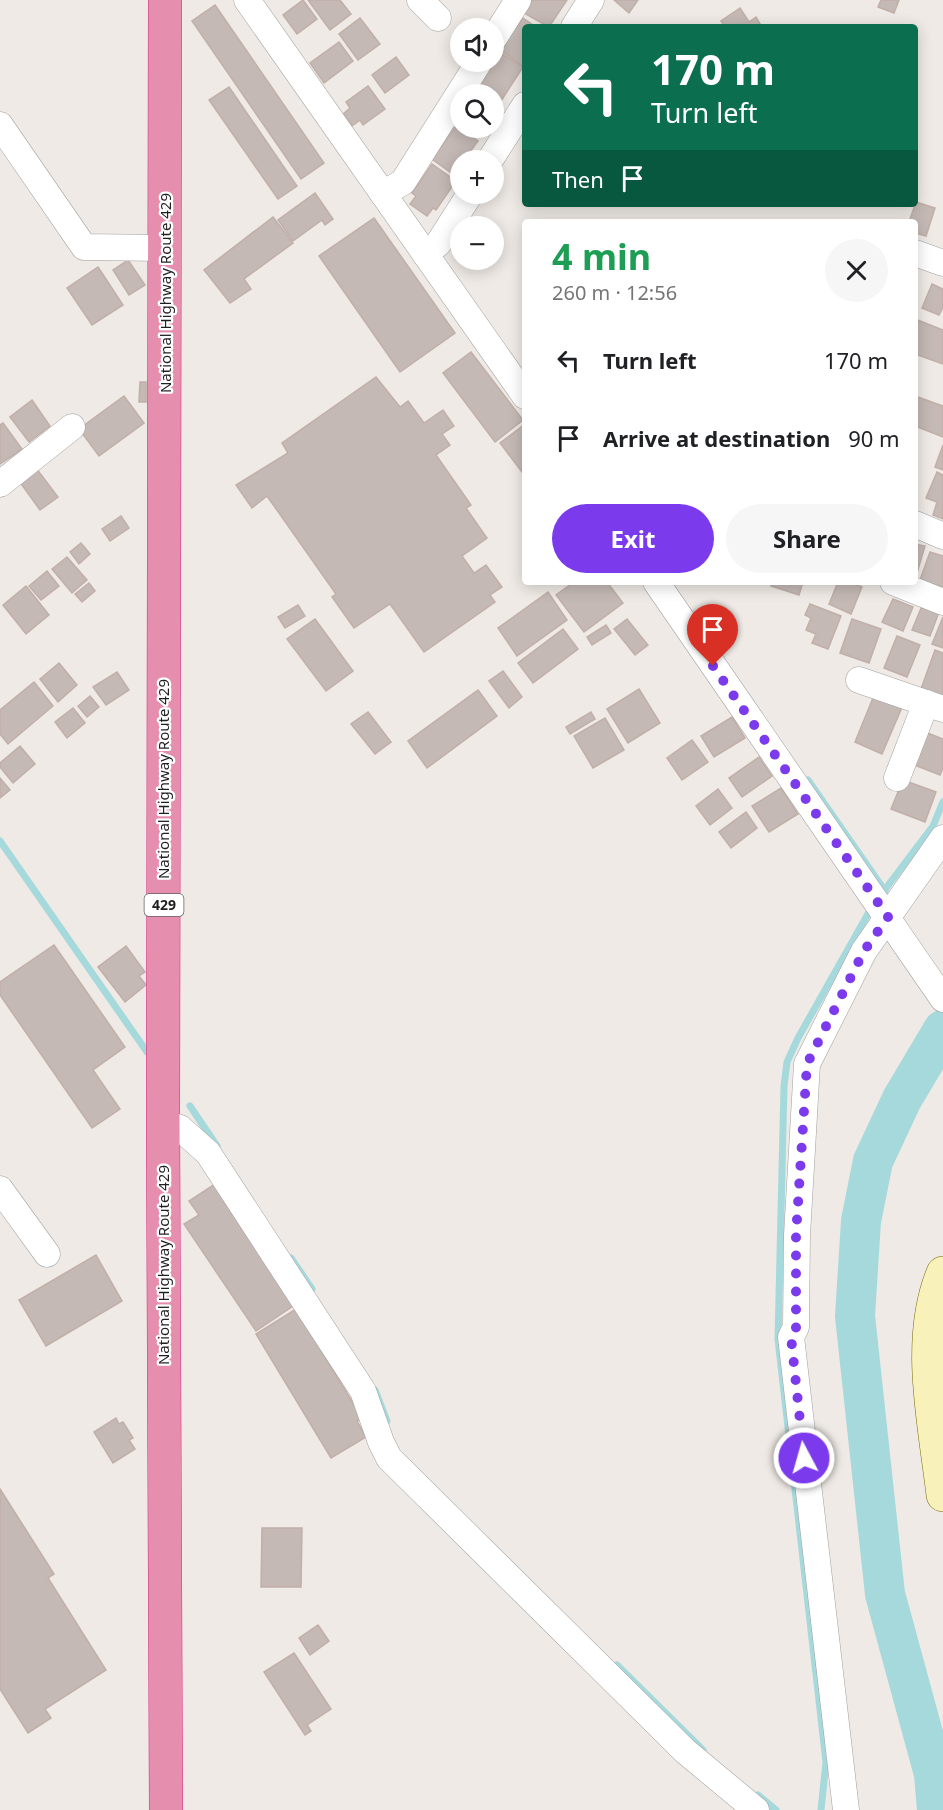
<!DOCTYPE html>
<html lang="en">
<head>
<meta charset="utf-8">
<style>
  :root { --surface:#fff; --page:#f6f6f6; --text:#202124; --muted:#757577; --accent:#7c3aed }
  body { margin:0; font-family:"Noto Sans",sans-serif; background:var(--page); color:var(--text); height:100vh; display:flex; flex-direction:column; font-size:22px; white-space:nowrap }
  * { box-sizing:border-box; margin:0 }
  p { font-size:20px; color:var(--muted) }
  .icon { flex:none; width:33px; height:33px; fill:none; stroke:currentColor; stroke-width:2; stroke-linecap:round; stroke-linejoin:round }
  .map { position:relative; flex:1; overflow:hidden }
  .drawer { position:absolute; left:522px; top:219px; width:396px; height:366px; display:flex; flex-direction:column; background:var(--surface); border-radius:6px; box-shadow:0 3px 15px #0003 }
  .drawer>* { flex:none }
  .top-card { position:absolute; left:522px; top:24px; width:396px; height:183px; border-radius:6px; box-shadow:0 3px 15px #0003; background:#0b6e4f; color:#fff; overflow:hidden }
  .buttons { position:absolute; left:450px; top:18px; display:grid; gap:12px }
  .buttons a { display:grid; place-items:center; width:54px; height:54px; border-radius:50%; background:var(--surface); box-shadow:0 3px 15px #0003; font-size:30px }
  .pin { position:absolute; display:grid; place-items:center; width:51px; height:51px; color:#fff; margin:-62px -26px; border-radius:50% 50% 50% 0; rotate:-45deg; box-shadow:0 0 6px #0007 }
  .pin .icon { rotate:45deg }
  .me { position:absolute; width:66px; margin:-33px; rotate:354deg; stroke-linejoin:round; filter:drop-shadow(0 0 4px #0008) }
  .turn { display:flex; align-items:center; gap:21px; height:126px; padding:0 30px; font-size:27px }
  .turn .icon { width:78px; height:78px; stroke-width:2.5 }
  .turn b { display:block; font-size:42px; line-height:51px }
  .then { display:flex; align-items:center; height:57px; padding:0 30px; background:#0003; gap:12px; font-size:22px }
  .round { display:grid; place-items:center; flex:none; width:63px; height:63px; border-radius:32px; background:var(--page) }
  .head { display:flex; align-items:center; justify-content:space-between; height:102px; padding:0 30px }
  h1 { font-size:36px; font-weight:700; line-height:45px; color:#1e9e55 }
  .cta { display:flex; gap:12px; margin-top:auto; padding:12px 30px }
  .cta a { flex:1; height:69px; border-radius:36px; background:var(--accent); color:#fff; font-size:24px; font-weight:700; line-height:69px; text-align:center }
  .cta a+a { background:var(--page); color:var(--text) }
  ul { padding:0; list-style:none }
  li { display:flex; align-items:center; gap:18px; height:78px; padding:0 30px }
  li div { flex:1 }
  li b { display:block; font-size:22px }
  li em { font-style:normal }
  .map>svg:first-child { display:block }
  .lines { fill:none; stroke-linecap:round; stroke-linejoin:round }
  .stream { stroke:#a6d9dc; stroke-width:7 }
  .river { stroke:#a6d9dc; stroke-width:40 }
  .building { fill:#c4b9b5; stroke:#c1afa8; stroke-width:1.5 }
  .street-casing { stroke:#a0a0a0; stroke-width:27 }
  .secondary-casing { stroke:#756e07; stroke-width:34 }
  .highway-casing { stroke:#d82883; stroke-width:34 }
  .street { stroke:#fff; stroke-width:26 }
  .secondary { stroke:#f8f1ba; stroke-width:33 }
  .highway { stroke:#e58eae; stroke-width:33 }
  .route { stroke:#7c3aed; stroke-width:10; stroke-dasharray:0 18 }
  .labels { text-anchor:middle; stroke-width:4.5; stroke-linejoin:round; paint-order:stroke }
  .shield { fill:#fff; stroke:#626262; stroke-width:1.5 }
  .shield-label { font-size:14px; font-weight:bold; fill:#1f1f1f }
  .street-label { font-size:15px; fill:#1f1f1f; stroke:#fff }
</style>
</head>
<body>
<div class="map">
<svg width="943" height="1810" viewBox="0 0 943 1810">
  <rect width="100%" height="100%" fill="#efeae5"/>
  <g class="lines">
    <g class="stream">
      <path d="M808,780L885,891"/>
      <path d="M0,841L147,1052"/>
      <path d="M880,896L933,826L943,802"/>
      <path d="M190,1106L217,1146"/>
      <path d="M291,1258L312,1289"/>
      <path d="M375,1390L387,1421"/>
      <path d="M617,1665L703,1750"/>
      <path d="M758,1795L776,1810"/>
      <path d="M821,1810L826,1762L778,1339L784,1086L787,1062L798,1038L873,905"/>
    </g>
    <path class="river" d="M937,1810L934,1774L885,1594L855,1316L861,1221L873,1161L902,1099L943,1030"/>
  </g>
  <g class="building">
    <path d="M303,0L317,19L297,34L283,15Z"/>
    <path d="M308,0H340L351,14L330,30Z"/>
    <path d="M532,0H567L549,27L524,13Z"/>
    <path d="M614,0H638L629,13Z"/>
    <path d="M881,0H899L894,13L878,7Z"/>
    <path d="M215,5L324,163L301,179L192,21Z"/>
    <path d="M740,8L749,22L756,17L762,27H725L721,21Z"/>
    <path d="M360,18L380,44L358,60L339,34Z"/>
    <path d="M523,18L536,27H525L523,66L500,50Z"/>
    <path d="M339,42L353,61L324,83L310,63Z"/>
    <path d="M499,52L523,67L501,101L477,86Z"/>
    <path d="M396,57L409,75L385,93L372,75Z"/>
    <path d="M368,86L385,109L363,125L360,120L352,126L343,114L350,108L346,102Z"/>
    <path d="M229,87L297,186L278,199L209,100Z"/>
    <path d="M456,126L478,141L464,160H460V166L454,175L432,159Z"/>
    <path d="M432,164L456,181L436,210L433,208L427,216L410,204L416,196L412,193Z"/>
    <path d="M315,193L333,219L325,225L322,220L293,241L278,220Z"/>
    <path d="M916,202L935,208L926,236L915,233V222H909Z"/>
    <path d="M273,217L293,243L244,279L251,289L230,303L204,270Z"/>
    <path d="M374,218L455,333L400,372L319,256Z"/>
    <path d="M128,260L145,285L129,295L113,270Z"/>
    <path d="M98,267L123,305L92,325L67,288Z"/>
    <path d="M932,284L943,289V307L939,315L922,308Z"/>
    <path d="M915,319L943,330V364L915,354Z"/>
    <path d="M471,352L523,420L495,442L443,373Z"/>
    <path d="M376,377L400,407L408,401L424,423L443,410L454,426L442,434L450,445L436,455L471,505L466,508L487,538L462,556L474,573L486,565L502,587L490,595L495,602L424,652L390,604L354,628L332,597L336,594L267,496L252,508L236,485L288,453L282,443Z"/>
    <path d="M140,382H146V402H139Z"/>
    <path d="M124,396L144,423L99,456L79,429Z"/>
    <path d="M915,396L943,406V437L915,426Z"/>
    <path d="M32,400L50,426L29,442L10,417Z"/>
    <path d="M3,423L22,449L0,464V425Z"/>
    <path d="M524,425L525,427V476L500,443Z"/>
    <path d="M943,445V470L935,467Z"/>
    <path d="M36,468L58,497L40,510L19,481Z"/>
    <path d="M937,472L943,475V519L933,515L937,502L926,498Z"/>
    <path d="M121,516L129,528L110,541L102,529Z"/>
    <path d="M81,543L90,554L79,564L70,552Z"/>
    <path d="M915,544L925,546L916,576H915Z"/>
    <path d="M930,552L943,556V587L920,580Z"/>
    <path d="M67,557L87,580L72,593L52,569Z"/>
    <path d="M47,571L59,586L41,600L29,586Z"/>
    <path d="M574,582H607L623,603L584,632L556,595Z"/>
    <path d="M772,582H803L799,595L771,586Z"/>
    <path d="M838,582H850L862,587L851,614L829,604Z"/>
    <path d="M89,583L95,591L82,602L75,594Z"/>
    <path d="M26,586L49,615L26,634L3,605Z"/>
    <path d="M548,592L567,620L517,656L498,628Z"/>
    <path d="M893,599L913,607L903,631L882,622Z"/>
    <path d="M810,604L841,616L828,649L812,643L816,634L806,630L811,618L805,615Z"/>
    <path d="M298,605L305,616L285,628L278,617Z"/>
    <path d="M922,606L939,612L930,636L912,630Z"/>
    <path d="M943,617V648L932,644Z"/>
    <path d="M315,619L353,671L326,691L287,639Z"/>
    <path d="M627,619L648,645L635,655L614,629Z"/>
    <path d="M852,619L881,629L869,663L840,653Z"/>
    <path d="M606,625L611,633L592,645L587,637Z"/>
    <path d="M563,629L578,649L533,683L518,663Z"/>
    <path d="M897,636L920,645L907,677L884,668Z"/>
    <path d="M935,650L943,653V697L921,689Z"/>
    <path d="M59,663L77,685L58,702L40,679Z"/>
    <path d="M503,671L522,697L509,708L489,681Z"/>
    <path d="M117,672L129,690L106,705L93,687Z"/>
    <path d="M34,682L53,706L8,744L0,734V710Z"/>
    <path d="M639,689L660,723L628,743L607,709Z"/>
    <path d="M478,690L497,716L427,768L408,741Z"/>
    <path d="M875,693L903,705L882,754L855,742Z"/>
    <path d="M90,696L99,707L87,717L78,706Z"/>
    <path d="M73,708L85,723L67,738L55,722Z"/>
    <path d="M368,712L391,742L375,754L351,724Z"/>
    <path d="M591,712L595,719L570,734L566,727Z"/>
    <path d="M732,717L745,738L714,757L701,736Z"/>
    <path d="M605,718L624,750L593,768L574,736Z"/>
    <path d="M925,732L943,739V768L940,775L912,764Z"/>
    <path d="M692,740L708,762L682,780L667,758Z"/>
    <path d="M20,746L35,764L13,783L0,767V763Z"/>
    <path d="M759,757L772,776L742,797L729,778Z"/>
    <path d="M0,778L10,790L0,798Z"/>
    <path d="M903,780L936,792L925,822L891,809Z"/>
    <path d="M781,788L798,814L769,832L752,806Z"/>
    <path d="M718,789L732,808L710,825L696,806Z"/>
    <path d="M746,812L757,828L731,848L719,832Z"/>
    <path d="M54,945L125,1047L93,1070L120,1109L92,1128L0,995V982Z"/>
    <path d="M126,946L145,972L139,976L146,985L125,1002L98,967Z"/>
    <path d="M215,1184L296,1304L256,1331L184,1224L199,1215L189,1201Z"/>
    <path d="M96,1255L122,1301L46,1346L19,1300Z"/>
    <path d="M296,1309L362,1418L357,1421L366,1437L331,1458L256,1334Z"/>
    <path d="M116,1418L119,1424L123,1422L133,1438L129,1440L135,1449L113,1463L94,1432Z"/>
    <path d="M0,1489L54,1574L48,1578L106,1670L45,1709L51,1718L28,1733L0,1689Z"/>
    <path d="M262,1528H302L301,1587H261Z"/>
    <path d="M318,1625L329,1641L310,1655L299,1638Z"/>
    <path d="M294,1653L331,1709L307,1725L311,1731L305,1735L264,1672Z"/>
  </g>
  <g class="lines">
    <defs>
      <g id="street">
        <path d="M247,0L525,396"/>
        <path d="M420,0L438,18"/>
        <path d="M574,27L591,0"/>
        <path d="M494,38L518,0"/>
        <path d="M0,125L84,247L166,248"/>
        <path d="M490,160L525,105"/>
        <path d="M383,194L403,182L479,62"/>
        <path d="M915,253L943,263"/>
        <path d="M425,254L438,244L470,194"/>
        <path d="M0,484L72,427"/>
        <path d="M915,524L943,536"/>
        <path d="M656,582L943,999"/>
        <path d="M893,582L943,602"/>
        <path d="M859,680L943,709"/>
        <path d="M897,778L926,703"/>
        <path d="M163,1122L180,1128L208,1153L363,1391L381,1442L389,1458L685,1751L756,1810"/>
        <path d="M0,1189L47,1254"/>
        <path d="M846,1810L791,1337L796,1327L797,1235L807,1064L864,951L943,838"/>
      </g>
      <path id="secondary" d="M943,1273C915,1340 935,1425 943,1495"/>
      <path id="highway" d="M165,0L163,1122L166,1810"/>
    </defs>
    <use href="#street" class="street-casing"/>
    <use href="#secondary" class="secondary-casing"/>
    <use href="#highway" class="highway-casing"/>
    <use href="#street" class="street"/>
    <use href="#secondary" class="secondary"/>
    <use href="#highway" class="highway"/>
  </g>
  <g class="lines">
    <path class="route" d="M713,666L888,917L864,951L807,1064L796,1235V1328L791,1337L804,1458"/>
  </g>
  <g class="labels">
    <rect class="shield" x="144.5" y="894" width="39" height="22" rx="4.5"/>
    <g class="shield-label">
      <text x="164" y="910">429</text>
    </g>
    <g class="street-label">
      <text transform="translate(166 293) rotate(-90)" y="5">National Highway Route 429</text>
      <text transform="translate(164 779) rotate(-90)" y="5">National Highway Route 429</text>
      <text transform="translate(164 1265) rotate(-90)" y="5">National Highway Route 429</text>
    </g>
  </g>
</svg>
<div class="buttons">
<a><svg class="icon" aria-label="sound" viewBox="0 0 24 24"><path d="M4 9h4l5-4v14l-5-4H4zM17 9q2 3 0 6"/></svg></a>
<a><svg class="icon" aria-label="search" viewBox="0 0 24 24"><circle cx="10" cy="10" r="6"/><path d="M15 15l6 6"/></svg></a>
<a>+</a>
<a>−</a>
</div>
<div class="pin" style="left:713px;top:666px;background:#d93025"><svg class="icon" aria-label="arrive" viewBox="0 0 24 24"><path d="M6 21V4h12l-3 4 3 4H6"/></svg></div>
<svg class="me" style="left:804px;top:1458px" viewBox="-20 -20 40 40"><circle r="17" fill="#7c3aed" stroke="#fff" stroke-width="3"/><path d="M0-11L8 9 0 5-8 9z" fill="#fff"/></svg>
<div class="top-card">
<div class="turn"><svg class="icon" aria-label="left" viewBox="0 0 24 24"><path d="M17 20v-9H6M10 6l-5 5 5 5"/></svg><div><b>170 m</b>Turn left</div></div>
<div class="then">Then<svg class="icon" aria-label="arrive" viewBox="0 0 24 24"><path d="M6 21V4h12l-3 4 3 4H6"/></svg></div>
</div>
<section class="drawer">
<div class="head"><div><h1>4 min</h1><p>260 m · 12:56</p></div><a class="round"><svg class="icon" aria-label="close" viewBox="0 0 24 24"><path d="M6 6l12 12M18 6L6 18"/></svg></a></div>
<ul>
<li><svg class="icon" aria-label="left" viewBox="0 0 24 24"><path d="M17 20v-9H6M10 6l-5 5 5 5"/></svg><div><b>Turn left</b></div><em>170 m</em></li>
<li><svg class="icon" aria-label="arrive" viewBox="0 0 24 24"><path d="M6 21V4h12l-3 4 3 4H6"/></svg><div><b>Arrive at destination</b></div><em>90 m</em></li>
</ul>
<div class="cta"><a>Exit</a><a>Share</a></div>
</section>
</div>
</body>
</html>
